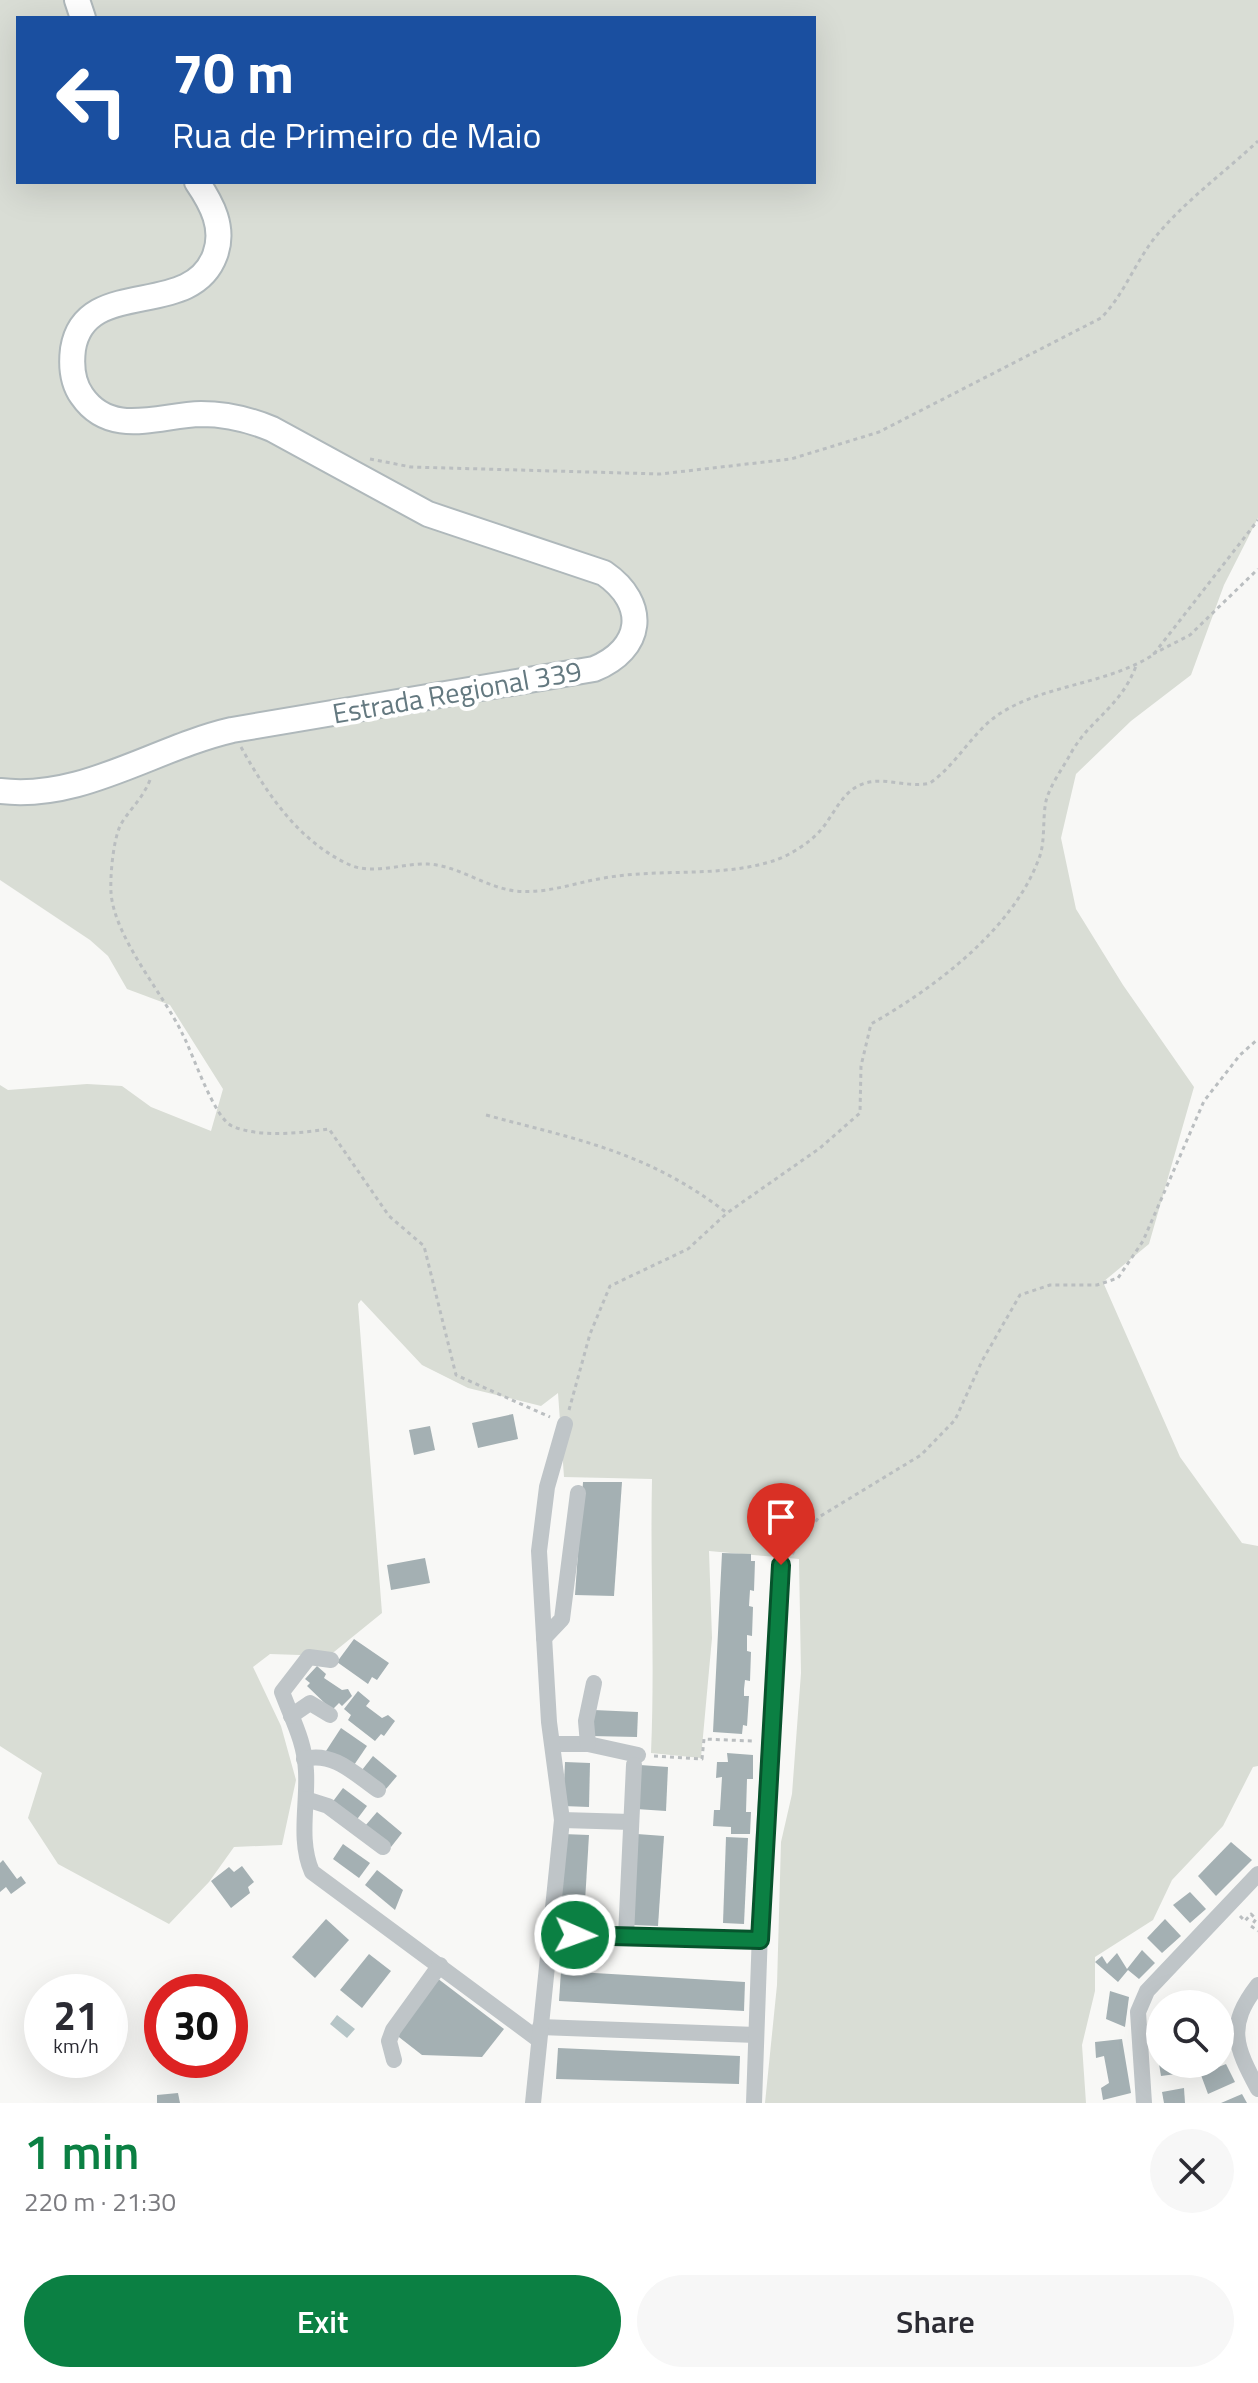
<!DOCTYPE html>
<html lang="en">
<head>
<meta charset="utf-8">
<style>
  :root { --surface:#fff; --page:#f7f7f7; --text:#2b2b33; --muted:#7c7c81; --accent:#0b8043 }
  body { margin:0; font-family:"Titillium Web",sans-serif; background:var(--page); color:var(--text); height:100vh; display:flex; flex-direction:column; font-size:30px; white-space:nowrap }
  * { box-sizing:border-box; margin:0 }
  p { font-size:26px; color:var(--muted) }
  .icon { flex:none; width:44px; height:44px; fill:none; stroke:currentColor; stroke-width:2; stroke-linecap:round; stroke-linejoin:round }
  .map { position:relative; height:2103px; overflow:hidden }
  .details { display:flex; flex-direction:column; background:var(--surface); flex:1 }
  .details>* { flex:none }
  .top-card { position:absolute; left:16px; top:16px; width:800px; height:168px; border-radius:0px; box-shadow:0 8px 32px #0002; background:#1a4fa0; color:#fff; overflow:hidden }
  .tools { position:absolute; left:1146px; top:1990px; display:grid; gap:16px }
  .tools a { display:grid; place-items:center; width:88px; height:88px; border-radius:50%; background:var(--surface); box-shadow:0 8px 32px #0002; font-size:40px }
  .speed { position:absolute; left:24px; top:1974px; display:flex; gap:16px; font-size:40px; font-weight:700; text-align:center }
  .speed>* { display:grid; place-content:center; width:104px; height:104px; border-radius:50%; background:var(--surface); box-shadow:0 8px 32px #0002; line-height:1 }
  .speed small { font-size:20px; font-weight:400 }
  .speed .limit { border:12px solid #d22; background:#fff; color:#111 }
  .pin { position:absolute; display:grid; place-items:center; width:68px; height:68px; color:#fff; margin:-82px -34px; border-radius:50% 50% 50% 0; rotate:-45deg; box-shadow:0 0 8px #0007 }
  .pin .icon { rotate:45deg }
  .me { position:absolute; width:88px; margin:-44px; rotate:92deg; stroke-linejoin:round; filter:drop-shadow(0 0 6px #0008) }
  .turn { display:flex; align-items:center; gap:28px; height:168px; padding:0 24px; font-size:36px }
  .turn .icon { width:104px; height:104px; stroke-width:2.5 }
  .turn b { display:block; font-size:56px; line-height:68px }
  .round { display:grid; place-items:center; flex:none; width:84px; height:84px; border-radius:42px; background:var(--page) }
  .overview { display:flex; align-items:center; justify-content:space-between; height:136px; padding:0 24px }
  h1 { font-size:48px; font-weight:600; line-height:60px; color:var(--accent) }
  .primary-button { display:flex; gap:16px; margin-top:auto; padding:16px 24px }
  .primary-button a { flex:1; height:92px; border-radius:48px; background:var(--accent); color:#fff; font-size:32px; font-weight:600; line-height:92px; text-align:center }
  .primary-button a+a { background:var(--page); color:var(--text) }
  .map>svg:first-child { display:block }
  .green { fill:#d9ddd5; fill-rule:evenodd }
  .water { fill:#b6c5c7 }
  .building { fill:#a4b0b3 }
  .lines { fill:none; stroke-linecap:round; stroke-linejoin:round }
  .secondary-casing { stroke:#afb8bb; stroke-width:28 }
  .path { stroke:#babec0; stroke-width:3; stroke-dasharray:4 4; stroke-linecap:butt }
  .minor { stroke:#bfc5c8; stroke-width:16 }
  .secondary { stroke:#fff; stroke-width:24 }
  .route-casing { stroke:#07532c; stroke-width:20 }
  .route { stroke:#0b8043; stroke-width:14 }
  .labels { text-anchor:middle; stroke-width:8; stroke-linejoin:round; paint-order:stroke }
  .street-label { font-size:28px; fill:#647980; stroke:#fff }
</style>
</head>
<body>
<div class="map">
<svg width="1258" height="2103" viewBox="0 0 1258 2103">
  <rect width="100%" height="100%" fill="#f8f8f6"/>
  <path class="green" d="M0,0H1258V518L1224,585L1191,675L1131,721L1076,774L1061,838L1076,909L1123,985L1194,1087L1149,1244L1103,1282L1180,1457L1242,1543L1258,1546V1766L1253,1767L1223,1826L1172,1880L1153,1920L1095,1957V1991L1082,2045L1086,2103H765L777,1985L781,1842L792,1794L801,1673L799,1559L709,1551L712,1638L701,1758L651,1753C655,1661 650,1571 652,1479L564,1477L558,1393L541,1406L468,1388L422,1365L361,1300L358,1304L382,1613L329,1656L270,1654L253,1667L281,1726L296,1780L282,1845L234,1847L209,1882L169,1924L58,1864L28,1818L42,1773L0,1746V1085L8,1090L87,1084L122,1086L151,1107L211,1131L223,1089L170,1005L127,989L108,956L90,940L0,880ZM18,18H814V182H18Z"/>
  <path class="water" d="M337,2015L355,2029L347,2038L330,2024Z"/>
  <g class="building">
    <path d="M513,1414L518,1439L478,1448L472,1423Z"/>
    <path d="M430,1426L435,1450L414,1455L409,1430Z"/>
    <path d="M583,1482H622L614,1596L575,1595Z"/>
    <path d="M722,1553L751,1554V1561H755L754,1591L750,1590L749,1606L753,1607L752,1636L747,1635V1651L751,1652L750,1681L745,1680L744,1689V1696H749L747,1726L743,1725L742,1734L713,1732Z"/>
    <path d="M425,1558L430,1583L391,1590L387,1565Z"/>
    <path d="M354,1639L389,1663L377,1680L372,1677L368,1684L337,1662Z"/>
    <path d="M317,1666L326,1674L324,1678L342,1690L348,1689L352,1696L342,1706L339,1703L332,1710L307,1686L310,1683L305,1679Z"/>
    <path d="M358,1691L370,1701L366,1706L382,1718L388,1715L395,1721L384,1736L381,1734L375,1741L348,1720L351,1715L344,1709Z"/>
    <path d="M594,1710L638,1712L637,1737L591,1736Z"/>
    <path d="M341,1728L367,1746L352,1768L326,1751Z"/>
    <path d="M727,1753L753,1755V1779H747L746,1812H751L750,1834H731V1827L713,1826L714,1810H720L722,1777L716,1778L717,1762H728Z"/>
    <path d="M373,1756L397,1776L386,1789L362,1770Z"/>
    <path d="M565,1762L590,1763L589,1807L563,1806Z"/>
    <path d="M640,1765L668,1767L666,1811L636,1809Z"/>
    <path d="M343,1788L367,1806L355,1822L331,1804Z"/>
    <path d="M377,1812L402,1833L391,1847L365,1826Z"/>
    <path d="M563,1834L589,1835L584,1918L560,1920Z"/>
    <path d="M637,1834L664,1836L658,1926L633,1925Z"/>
    <path d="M726,1837L748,1838L744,1924L723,1923Z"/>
    <path d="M1231,1842L1252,1860L1216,1896L1198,1876Z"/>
    <path d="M343,1844L370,1863L359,1878L333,1859Z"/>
    <path d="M3,1860L17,1879L21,1876L26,1883L11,1894L6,1887L0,1892V1863Z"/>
    <path d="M242,1866L254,1882L248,1887L250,1893L231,1908L211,1881L229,1867L234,1872Z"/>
    <path d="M377,1870L403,1890L395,1910L365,1885Z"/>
    <path d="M1190,1892L1206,1909L1190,1923L1173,1905Z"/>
    <path d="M326,1919L349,1940L315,1978L292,1957Z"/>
    <path d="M1165,1919L1181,1936L1162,1953L1147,1938Z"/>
    <path d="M1142,1950L1155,1963L1139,1979L1128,1970L1118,1982L1095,1962L1102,1956L1107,1964L1117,1953L1127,1969Z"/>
    <path d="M369,1954L391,1971L362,2008L340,1990Z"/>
    <path d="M561,1971L745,1982L744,2011L559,2001Z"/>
    <path d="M437,1978L504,2029L482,2057L422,2055L395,2034Z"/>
    <path d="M1110,1991L1129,1997L1125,2027L1106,2019Z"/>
    <path d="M1160,2035V2057H1158L1155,2036Z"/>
    <path d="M1122,2039L1131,2093L1103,2100L1101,2088L1109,2083L1104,2056L1096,2058L1095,2042Z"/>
    <path d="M558,2048L740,2056L739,2084L556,2079Z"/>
    <path d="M1159,2064H1182L1184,2073L1161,2076Z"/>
    <path d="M1209,2064L1211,2070L1226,2064L1235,2082L1208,2094L1198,2067Z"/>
    <path d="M1184,2088L1185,2103H1164L1162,2092Z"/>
    <path d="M178,2093L180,2103H157V2095Z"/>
    <path d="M1242,2094L1247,2103H1221Z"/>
  </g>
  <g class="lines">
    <defs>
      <g id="secondary">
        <path d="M77,0L83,18"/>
        <path d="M0,791C82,801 154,748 232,730L594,669C643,649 649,604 604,573L428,514L272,429C248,419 226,414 201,414C159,415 111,438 82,396C72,382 71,365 73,349C85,275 191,321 215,255C225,228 212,204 197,182"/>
      </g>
    </defs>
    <use href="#secondary" class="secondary-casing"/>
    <g class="path">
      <path d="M370,459L411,467L660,474L791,459L879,432L1101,318C1123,296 1134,265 1153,240C1182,203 1224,173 1258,141"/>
      <path d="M1153,654L1190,635L1258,569"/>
      <path d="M241,747C267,794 299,842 350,865C373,875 404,863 428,864C459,866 485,887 515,891C548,894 573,883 604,878C660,868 719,878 773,861C789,856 809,843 819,832C833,817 840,795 858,786C881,774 907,789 930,783C959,763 973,729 1004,711C1050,684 1107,684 1153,655L1258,520"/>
      <path d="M150,780C142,800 127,812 120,826C113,842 110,876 111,893C115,939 163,993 183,1035C193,1054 214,1118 232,1126C259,1138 301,1133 329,1129L389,1216L424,1246L456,1375L550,1417"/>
      <path d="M486,1115C579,1140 648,1152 727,1213"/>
      <path d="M569,1410L590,1334L610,1286L688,1249L727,1213L820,1148L860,1113L861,1066L871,1024C934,988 1011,931 1038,861C1046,843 1042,820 1046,801C1050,785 1063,768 1071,753C1090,719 1120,708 1136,666"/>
      <path d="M792,1554L819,1517L921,1455L955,1420L982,1361L1020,1295L1050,1285H1097L1118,1278L1143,1241L1204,1101L1240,1055L1258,1039"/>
      <path d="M654,1756L702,1759L704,1739L752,1741"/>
      <path d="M1240,1916L1245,1921L1251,1914L1256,1919L1251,1926L1258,1931"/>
    </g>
    <g class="minor">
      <path d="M544,1638L562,1619L578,1493"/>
      <path d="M331,1660L309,1657L282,1692C292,1719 305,1742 306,1771C308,1805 298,1840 312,1872L539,2040"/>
      <path d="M291,1716L310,1703L330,1715"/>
      <path d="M554,1744H588L638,1755"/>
      <path d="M588,1744L586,1721L594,1683"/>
      <path d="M304,1759C333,1751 355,1774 378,1790"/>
      <path d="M306,1799L328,1806L383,1847"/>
      <path d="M562,1820L631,1822"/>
      <path d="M550,1934L760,1940"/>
      <path d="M626,1936L634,1765"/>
      <path d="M1258,1985C1226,2026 1235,2046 1258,2089"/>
      <path d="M540,2027L756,2035"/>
      <path d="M394,2060L389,2041L393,2030L440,1965"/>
      <path d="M533,2103L562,1820L549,1722L539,1551L547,1487L565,1424"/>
      <path d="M754,2103L763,1846L781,1565"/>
      <path d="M1144,2103L1138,2012L1147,1991L1258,1874"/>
    </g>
    <use href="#secondary" class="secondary"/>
  </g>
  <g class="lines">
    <defs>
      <path id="route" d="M575,1935L760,1940L781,1565"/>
    </defs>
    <use href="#route" class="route-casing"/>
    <use href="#route" class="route"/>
  </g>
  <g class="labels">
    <g class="street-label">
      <text transform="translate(457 692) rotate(-10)" y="10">Estrada Regional 339</text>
    </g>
  </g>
</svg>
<div class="tools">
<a><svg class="icon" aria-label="search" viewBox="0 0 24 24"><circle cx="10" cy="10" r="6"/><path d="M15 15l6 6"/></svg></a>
</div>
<div class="speed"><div>21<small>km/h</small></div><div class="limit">30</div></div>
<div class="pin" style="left:781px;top:1565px;background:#d93025"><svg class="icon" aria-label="arrive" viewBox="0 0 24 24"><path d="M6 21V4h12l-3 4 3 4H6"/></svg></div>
<svg class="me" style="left:575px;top:1935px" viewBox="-20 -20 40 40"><circle r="17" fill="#0b8043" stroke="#fff" stroke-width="3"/><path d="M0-11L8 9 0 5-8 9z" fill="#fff"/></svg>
<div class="top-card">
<div class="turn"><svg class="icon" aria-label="left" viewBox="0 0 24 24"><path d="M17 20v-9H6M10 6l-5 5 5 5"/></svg><div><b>70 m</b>Rua de Primeiro de Maio</div></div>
</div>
</div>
<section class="details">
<div class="overview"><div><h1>1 min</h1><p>220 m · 21:30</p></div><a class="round"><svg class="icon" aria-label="close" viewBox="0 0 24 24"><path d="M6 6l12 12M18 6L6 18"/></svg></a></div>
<div class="primary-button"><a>Exit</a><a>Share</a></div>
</section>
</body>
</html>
